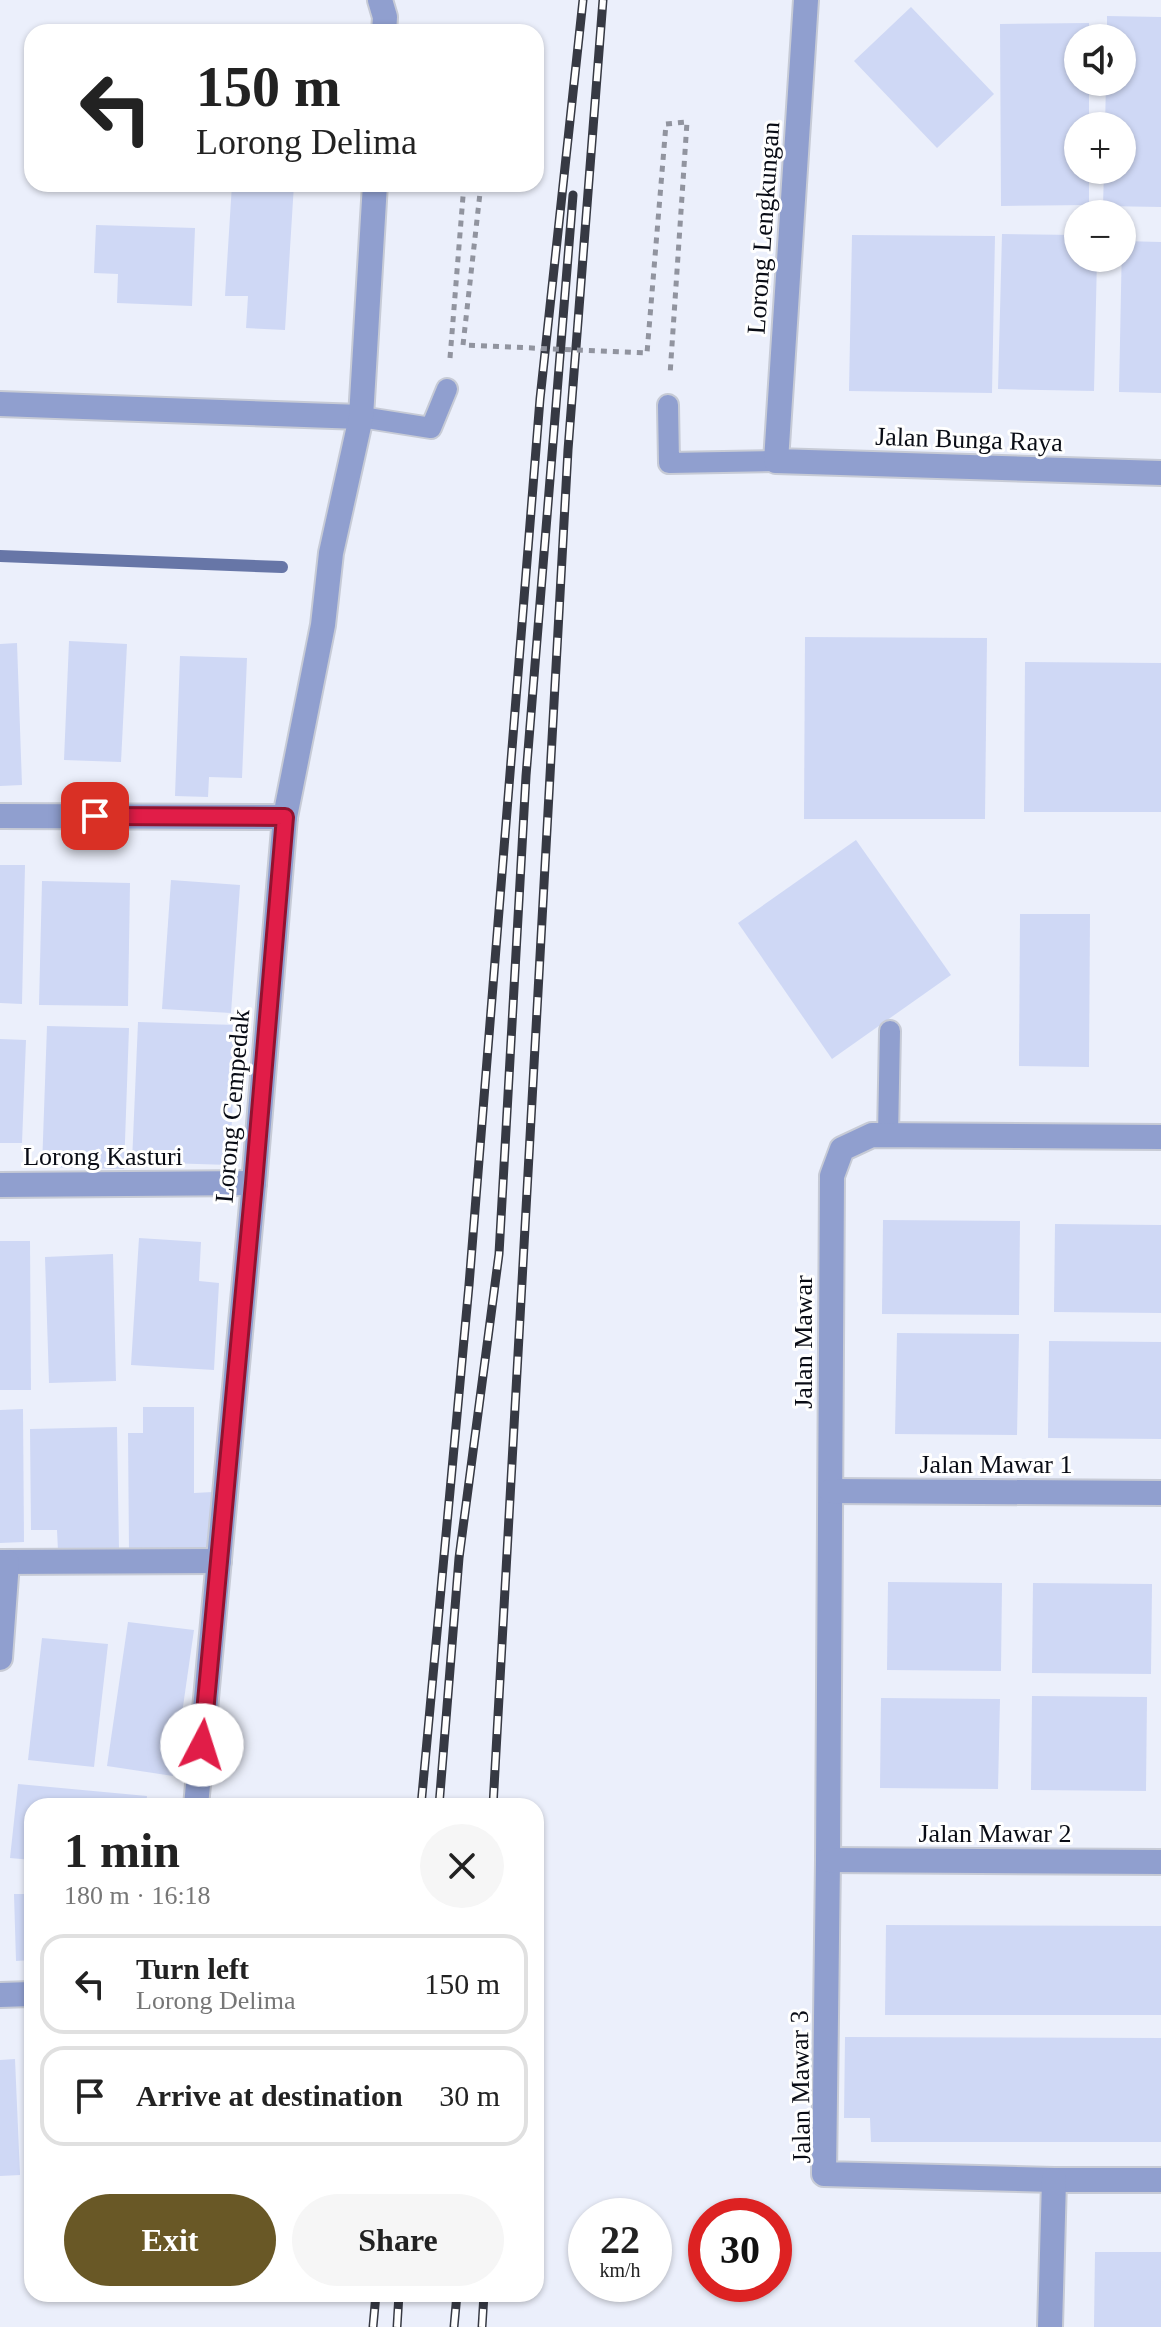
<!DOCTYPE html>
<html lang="en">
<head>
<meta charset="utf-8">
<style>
  :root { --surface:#fff; --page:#f6f6f6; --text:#222; --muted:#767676; --line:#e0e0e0; --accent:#695826 }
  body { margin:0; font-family:"Times New Roman",serif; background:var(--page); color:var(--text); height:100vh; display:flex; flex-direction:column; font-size:30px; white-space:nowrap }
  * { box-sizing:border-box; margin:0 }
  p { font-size:26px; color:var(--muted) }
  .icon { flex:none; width:44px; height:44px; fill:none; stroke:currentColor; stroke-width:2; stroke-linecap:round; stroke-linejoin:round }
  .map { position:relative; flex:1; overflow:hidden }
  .drawer { position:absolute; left:24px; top:1798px; width:520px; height:504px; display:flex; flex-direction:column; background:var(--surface); border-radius:24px; box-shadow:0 2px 6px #0004 }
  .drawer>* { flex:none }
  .hud { position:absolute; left:24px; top:24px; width:520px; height:168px; border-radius:24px; box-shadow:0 2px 6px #0004; background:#fff; color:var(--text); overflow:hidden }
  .fabs { position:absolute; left:1064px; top:24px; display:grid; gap:16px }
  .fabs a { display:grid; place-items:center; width:72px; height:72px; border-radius:50%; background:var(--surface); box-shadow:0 2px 6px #0004; font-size:40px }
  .speed { position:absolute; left:568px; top:2198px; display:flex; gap:16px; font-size:40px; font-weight:700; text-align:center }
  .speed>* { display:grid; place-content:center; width:104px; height:104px; border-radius:50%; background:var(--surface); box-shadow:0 2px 6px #0004; line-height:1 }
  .speed small { font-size:20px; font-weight:400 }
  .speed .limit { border:12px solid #d22; background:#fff; color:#111 }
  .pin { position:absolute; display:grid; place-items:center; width:68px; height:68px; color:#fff; margin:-34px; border-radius:16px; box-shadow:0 4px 12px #0006 }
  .me { position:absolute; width:88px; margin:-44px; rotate:5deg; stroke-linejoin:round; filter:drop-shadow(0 0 6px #0008) }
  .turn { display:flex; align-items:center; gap:28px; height:168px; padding:0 40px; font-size:36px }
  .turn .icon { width:104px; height:104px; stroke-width:2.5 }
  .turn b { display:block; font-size:56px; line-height:68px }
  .round { display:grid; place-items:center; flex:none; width:84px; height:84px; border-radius:42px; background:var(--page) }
  .headline { display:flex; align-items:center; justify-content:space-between; height:136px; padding:0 40px }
  h1 { font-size:48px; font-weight:800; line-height:60px }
  .primary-button { display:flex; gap:16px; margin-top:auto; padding:16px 40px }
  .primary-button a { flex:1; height:92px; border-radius:48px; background:var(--accent); color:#fff; font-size:32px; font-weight:800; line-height:92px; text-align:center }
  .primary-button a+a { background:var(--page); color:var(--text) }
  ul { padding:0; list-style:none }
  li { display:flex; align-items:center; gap:24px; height:100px; margin:0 16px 12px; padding:0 24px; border:4px solid var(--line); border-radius:24px }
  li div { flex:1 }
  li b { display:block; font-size:30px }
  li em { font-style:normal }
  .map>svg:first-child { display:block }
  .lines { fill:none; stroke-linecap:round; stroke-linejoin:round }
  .stream { stroke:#6776a7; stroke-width:12 }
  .building { fill:#cfd8f5 }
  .lane-casing { stroke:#c7cbd6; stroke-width:24 }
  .street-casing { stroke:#c7cbd6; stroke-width:28 }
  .path { stroke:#91949f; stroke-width:5; stroke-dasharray:6 6; stroke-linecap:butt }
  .lane { stroke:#909fcf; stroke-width:20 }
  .street { stroke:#909fcf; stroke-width:24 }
  .rail-casing { stroke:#363943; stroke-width:9 }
  .rail { stroke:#fff; stroke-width:6; stroke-dasharray:18; stroke-linecap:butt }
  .path-bridge { stroke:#91949f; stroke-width:5; stroke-dasharray:6 6; stroke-linecap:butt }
  .route-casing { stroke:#92132f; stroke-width:20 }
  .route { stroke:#e11d48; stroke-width:14 }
  .labels { text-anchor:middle; stroke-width:6; stroke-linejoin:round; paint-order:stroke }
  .street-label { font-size:26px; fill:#090c15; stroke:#fff }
</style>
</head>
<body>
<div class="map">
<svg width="1161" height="2327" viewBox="0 0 1161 2327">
  <rect width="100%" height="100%" fill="#ebeffb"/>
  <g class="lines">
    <path class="stream" d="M0,556L282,567"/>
  </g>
  <g class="building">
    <path d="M911,7L994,94L937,148L854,61Z"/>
    <path d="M1107,16L1161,17V207L1103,206L1104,170H1122V126H1105L1106,82H1122V38H1107Z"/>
    <path d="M1089,23V38H1078V82H1089V126H1078V170H1089V205L1001,206L1000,24Z"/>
    <path d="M232,184H294L285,330L246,328L248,296H225Z"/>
    <path d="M96,225L195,228L192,306L117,303L118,274L94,273Z"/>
    <path d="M1002,234L1078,235V258H1097L1094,391L998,389Z"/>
    <path d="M852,235L995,236L992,393L849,391Z"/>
    <path d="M1122,241L1161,242V393L1119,392Z"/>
    <path d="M805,637L987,638L985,819H804Z"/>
    <path d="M69,641L127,644L121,762L64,760Z"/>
    <path d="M17,643L22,785L0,786V644Z"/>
    <path d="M180,656L247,658L242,778L209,777L208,797L175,796Z"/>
    <path d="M1025,662L1161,663V812H1024Z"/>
    <path d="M856,840L951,975L832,1059L738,923Z"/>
    <path d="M0,865H25L22,1004L0,1003Z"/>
    <path d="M171,880L240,885L231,1013L162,1009Z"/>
    <path d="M42,881L130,883L128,1006L39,1005Z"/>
    <path d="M1020,914H1090L1089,1067L1019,1066Z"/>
    <path d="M138,1022L236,1025L230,1165L132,1162Z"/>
    <path d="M47,1026L129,1028L124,1169L42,1167Z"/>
    <path d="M0,1039L26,1040L22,1143H0Z"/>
    <path d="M883,1220L1020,1221L1019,1315L882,1314Z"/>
    <path d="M1055,1224L1161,1225V1313L1054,1312Z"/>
    <path d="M139,1238L201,1242L199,1281L219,1283L214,1370L131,1365Z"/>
    <path d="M0,1241H30L31,1390H0Z"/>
    <path d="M113,1254L116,1381L49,1383L45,1257Z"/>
    <path d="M897,1333L1019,1334L1017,1435L895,1434Z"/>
    <path d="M1049,1341L1161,1342V1439L1048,1438Z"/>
    <path d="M143,1407H194V1493L213,1492L214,1549L129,1550L128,1433H143Z"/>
    <path d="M23,1409L24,1542L0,1543V1410Z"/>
    <path d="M117,1427L119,1550L58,1551L57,1530H31L30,1429Z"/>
    <path d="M888,1582L1002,1583L1001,1671L887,1670Z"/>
    <path d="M1033,1583L1152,1584L1151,1674L1032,1673Z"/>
    <path d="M128,1622L194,1630L173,1776L107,1766Z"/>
    <path d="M42,1638L108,1644L94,1767L28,1760Z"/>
    <path d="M1032,1696L1147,1697L1146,1791L1031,1790Z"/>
    <path d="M881,1698L1000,1699L998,1789L880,1788Z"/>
    <path d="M18,1784L147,1796L146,1806H32V1860L10,1858Z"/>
    <path d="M14,1894H32V1960L16,1961Z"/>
    <path d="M886,1925L1161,1926V2015H885Z"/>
    <path d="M845,2037L1161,2038V2142H871L870,2118H844Z"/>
    <path d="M15,2059L20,2175L0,2176V2060Z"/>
    <path d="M1095,2252H1161V2327H1094Z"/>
  </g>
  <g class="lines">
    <defs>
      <g id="lane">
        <path d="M668,405L669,463L776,461"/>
        <path d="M361,417L431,428L447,389"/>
        <path d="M888,1135L890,1031"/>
      </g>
      <g id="street">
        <path d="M380,0L385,17L384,32"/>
        <path d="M806,0L776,461L1161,473"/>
        <path d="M0,404L361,417"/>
        <path d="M0,816L285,817"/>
        <path d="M1161,1137L872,1135L842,1149L832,1176L828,1860L824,2174L1054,2180H1161"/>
        <path d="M0,1185L254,1183"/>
        <path d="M831,1491L1161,1493"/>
        <path d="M0,1562L219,1561"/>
        <path d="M0,1658L7,1562"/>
        <path d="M196,1806L254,1183L285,817L323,625L331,553L361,417L375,184"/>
        <path d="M828,1860L1161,1862"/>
        <path d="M0,1995L32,1994"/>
        <path d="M1050,2327L1054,2180"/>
      </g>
    </defs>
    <use href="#lane" class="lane-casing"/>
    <use href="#street" class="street-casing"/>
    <g class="path">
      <path d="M666,124L687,122L670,375"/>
      <path d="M450,358L464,184"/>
    </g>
    <use href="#lane" class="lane"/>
    <use href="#street" class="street"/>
    <defs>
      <g id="rail">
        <path d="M421,1806L469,1285L540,399L583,0"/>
        <path d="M439,1806L459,1558L499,1254L526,776L573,195"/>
        <path d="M493,1806L568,450L603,0"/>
        <path d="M373,2327L376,2294"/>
        <path d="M397,2327L399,2294"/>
        <path d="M454,2327L457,2294"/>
        <path d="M482,2327L484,2294"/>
      </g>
    </defs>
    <use href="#rail" class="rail-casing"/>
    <use href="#rail" class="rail"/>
    <path class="path-bridge" d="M481,184L463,345L647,353L666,124"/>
  </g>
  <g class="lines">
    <defs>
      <path id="route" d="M95,816L285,817L254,1183L202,1745"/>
    </defs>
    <use href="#route" class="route-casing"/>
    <use href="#route" class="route"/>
  </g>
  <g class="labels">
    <g class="street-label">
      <text transform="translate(763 228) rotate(-86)" y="9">Lorong Lengkungan</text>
      <text transform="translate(969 439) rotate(2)" y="9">Jalan Bunga Raya</text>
      <text transform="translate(232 1106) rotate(-85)" y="9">Lorong Cempedak</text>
      <text x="103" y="1165">Lorong Kasturi</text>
      <text transform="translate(803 1342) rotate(-90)" y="9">Jalan Mawar</text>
      <text x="996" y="1473">Jalan Mawar 1</text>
      <text x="995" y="1842">Jalan Mawar 2</text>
      <text transform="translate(800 2087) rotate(-91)" y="9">Jalan Mawar 3</text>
    </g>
  </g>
</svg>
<div class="fabs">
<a><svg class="icon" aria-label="sound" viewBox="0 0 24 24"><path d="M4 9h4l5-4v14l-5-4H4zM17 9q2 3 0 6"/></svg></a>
<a>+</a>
<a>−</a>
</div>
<div class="speed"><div>22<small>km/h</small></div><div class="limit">30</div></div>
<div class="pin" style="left:95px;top:816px;background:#d93025"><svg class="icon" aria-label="arrive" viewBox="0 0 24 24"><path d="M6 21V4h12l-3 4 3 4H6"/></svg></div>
<svg class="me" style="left:202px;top:1745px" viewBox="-20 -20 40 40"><circle r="19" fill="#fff"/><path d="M0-13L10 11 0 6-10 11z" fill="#e11d48"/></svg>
<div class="hud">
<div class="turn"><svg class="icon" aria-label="left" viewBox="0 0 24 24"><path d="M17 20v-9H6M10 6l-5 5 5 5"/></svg><div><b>150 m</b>Lorong Delima</div></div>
</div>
<section class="drawer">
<div class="headline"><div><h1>1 min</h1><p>180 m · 16:18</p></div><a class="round"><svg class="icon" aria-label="close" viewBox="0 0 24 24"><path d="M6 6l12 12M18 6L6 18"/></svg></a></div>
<ul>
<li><svg class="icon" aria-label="left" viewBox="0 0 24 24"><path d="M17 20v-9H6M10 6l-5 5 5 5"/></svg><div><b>Turn left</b><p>Lorong Delima</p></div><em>150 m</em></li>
<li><svg class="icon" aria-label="arrive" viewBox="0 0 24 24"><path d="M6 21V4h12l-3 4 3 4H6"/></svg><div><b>Arrive at destination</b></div><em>30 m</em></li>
</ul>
<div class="primary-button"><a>Exit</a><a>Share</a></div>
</section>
</div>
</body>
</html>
